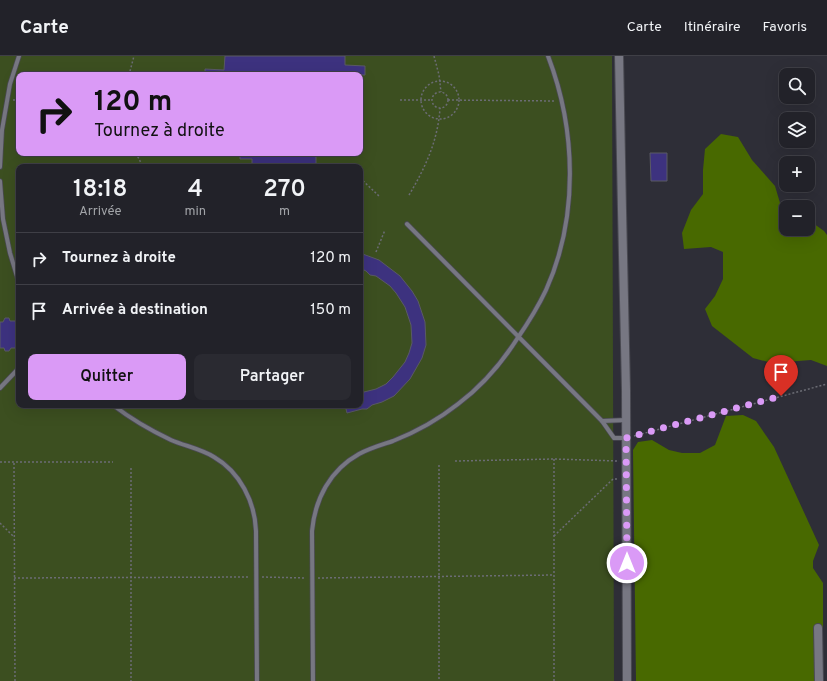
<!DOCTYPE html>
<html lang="fr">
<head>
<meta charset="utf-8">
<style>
  :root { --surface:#222229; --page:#2a2a31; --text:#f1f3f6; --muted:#a2a4a8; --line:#3f3f46; --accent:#da9af6 }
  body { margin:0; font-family:Overpass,sans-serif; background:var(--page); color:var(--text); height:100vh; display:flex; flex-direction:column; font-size:15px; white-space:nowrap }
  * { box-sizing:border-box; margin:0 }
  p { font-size:13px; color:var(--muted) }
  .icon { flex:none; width:22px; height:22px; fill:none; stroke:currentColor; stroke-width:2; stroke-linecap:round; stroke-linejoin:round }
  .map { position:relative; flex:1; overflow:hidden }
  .side { position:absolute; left:16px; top:108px; width:347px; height:244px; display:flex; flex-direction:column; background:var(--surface); border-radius:8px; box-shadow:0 4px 16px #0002,0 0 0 1px var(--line) }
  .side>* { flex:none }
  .top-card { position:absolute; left:16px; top:16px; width:347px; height:84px; border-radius:8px; box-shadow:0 4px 16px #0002,0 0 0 1px var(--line); background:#da9af6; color:#111; overflow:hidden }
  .controls { position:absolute; left:779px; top:12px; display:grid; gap:8px }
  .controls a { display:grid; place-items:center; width:36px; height:36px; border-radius:8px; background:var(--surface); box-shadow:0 4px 16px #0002,0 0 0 1px var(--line); font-size:20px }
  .pin { position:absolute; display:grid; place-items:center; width:34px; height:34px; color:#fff; margin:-41px -17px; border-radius:50% 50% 50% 0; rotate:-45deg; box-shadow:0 0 4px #0007 }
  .pin .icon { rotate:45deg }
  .me { position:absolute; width:44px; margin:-22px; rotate:0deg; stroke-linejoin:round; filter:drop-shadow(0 0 3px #0008) }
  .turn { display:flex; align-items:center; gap:14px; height:84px; padding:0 12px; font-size:18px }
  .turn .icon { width:52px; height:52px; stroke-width:2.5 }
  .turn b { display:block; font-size:28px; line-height:34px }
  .eta { display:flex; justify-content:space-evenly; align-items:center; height:68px; text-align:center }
  .eta b { font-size:24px; font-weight:600; line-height:28px }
  .cta { display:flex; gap:8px; margin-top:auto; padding:8px 12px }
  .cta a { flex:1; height:46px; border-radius:8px; background:var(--accent); color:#111; font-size:16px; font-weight:600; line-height:46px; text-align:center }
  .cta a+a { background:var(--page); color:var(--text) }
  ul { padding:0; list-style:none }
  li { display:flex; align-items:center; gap:12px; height:52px; padding:0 12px; border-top:1px solid var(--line) }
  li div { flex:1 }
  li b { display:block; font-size:15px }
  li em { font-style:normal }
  header { display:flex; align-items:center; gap:24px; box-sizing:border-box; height:56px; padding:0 20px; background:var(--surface); border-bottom:1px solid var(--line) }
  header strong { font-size:19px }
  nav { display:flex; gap:22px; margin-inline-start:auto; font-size:14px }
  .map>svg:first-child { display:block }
  .green { fill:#3c4f20; fill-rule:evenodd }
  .forest { fill:#486900 }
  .building { fill:#3d327f; stroke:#5a5a65 }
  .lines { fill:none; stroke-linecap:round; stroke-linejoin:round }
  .lane-casing { stroke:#4a4a52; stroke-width:5.5 }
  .street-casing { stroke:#4a4a52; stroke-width:10 }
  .path { stroke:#6b6c74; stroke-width:1.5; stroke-dasharray:2 2; stroke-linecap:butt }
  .lane { stroke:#777782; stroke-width:4 }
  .street { stroke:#777782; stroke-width:8 }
  .route { stroke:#da9af6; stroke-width:7; stroke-dasharray:0 12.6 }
</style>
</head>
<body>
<header>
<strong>Carte</strong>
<nav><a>Carte</a><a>Itinéraire</a><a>Favoris</a></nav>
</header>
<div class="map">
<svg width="827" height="625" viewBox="0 0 827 625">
  <rect width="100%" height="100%" fill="#2e2e37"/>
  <path class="green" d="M0,0H612L614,625H0ZM19,19H360V97H19ZM19,111H360V349H19Z"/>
  <g class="forest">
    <path d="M721,78L738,81L752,104L775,130L783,157L786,162V173H808V166L810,165L824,175L827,179V310L811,304L772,307L753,302L712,270L705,253L715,240L723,223V196L711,191L684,193L682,177L691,154L703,138V114L705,93Z"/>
    <path d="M743,359L756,365L774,391L819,489L813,505V512L823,527V612L819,625H636L633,394L638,386L652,384L669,394L682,397H700L715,389L726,360Z"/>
  </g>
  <g class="building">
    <path d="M225,0H345V9L365,10V19H205V13L224,14Z"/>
    <path d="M240,97H316V111H252V103H240Z"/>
    <path d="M650,97H667V125H651Z"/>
    <path d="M360,197L379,204L400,220L412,235L418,245L425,266L426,289L422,302L410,323L394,340L382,346L372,349L367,353H362L347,357L345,349H360V337L376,333L386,328L393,321L405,306L409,297L412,287L411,269L405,251L396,237L390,230L376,220L370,219L366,215L360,212Z"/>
    <path d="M5,262H9L10,265H17L18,292H11L9,295H5L4,292H0V266H3Z"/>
  </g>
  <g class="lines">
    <defs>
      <g id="lane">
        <path d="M0,111L2,74L10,28L19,0"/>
        <path d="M0,125L3,163L10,197L19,227"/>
        <path d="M407,168L602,365L614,382H627"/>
        <path d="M0,332L19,312"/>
        <path d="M113,349C131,363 150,374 171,384C185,390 201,393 214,401C240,416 255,446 256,475L257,625"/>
        <path d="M602,365L626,364"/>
        <path d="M313,625L312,475C315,443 330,414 359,398C370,392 381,389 393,385C416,376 439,363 458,348C482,330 501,308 517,283C528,267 538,251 546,234C579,161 576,73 548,0"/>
      </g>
      <g id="street">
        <path d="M619,0L622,154L626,334L627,625"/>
        <path d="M818,572L819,625"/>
      </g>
    </defs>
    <use href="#lane" class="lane-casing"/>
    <use href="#street" class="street-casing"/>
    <g class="path">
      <path d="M434,0L439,19L441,36"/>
      <path d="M129,19L134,0"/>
      <circle cx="440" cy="44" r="19"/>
      <circle cx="440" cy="44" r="8"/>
      <path d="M13,44H19"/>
      <path d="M400,44H432"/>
      <path d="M448,44L556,45"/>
      <path d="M136,97L143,111"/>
      <path d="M347,110L348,111"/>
      <path d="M217,111L220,108"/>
      <path d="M360,122L379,140"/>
      <path d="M409,139C425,112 438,85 440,52"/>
      <path d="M376,196L385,174"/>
      <path d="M18,277H19"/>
      <path d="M634,380L827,328"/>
      <path d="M554,403V625"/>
      <path d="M455,405L554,403L619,405"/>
      <path d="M0,406H113"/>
      <path d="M14,407L15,625"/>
      <path d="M439,409V625"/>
      <path d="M131,412V625"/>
      <path d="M0,467L14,481"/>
      <path d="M554,480L613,423H619"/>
      <path d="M262,521L306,522"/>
      <path d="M14,522L250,521"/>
      <path d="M318,522L554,519"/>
    </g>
    <use href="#lane" class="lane"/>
    <use href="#street" class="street"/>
  </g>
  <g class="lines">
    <path class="route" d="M627,507L626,382L781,340"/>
  </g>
</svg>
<div class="controls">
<a><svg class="icon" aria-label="search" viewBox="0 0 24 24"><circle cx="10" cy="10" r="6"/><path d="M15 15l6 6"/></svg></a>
<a><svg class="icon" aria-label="layers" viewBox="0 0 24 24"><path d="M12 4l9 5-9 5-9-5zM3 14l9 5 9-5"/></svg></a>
<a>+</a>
<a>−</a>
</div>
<div class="pin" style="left:781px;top:340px;background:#d93025"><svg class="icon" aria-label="arrive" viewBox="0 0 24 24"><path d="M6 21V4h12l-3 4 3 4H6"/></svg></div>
<svg class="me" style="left:627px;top:507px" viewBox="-20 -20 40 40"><circle r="17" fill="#da9af6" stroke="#fff" stroke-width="3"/><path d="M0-11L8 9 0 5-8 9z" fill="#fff"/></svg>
<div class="top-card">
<div class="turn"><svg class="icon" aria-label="right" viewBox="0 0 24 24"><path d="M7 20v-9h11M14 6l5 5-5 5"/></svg><div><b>120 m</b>Tournez à droite</div></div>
</div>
<section class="side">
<div class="eta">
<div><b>18:18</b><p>Arrivée</p></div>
<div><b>4</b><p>min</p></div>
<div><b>270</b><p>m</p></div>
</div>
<ul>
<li><svg class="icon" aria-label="right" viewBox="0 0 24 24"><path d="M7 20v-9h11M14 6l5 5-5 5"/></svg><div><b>Tournez à droite</b></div><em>120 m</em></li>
<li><svg class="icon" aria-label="arrive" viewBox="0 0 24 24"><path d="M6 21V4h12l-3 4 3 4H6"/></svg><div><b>Arrivée à destination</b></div><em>150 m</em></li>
</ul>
<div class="cta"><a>Quitter</a><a>Partager</a></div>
</section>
</div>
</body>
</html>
